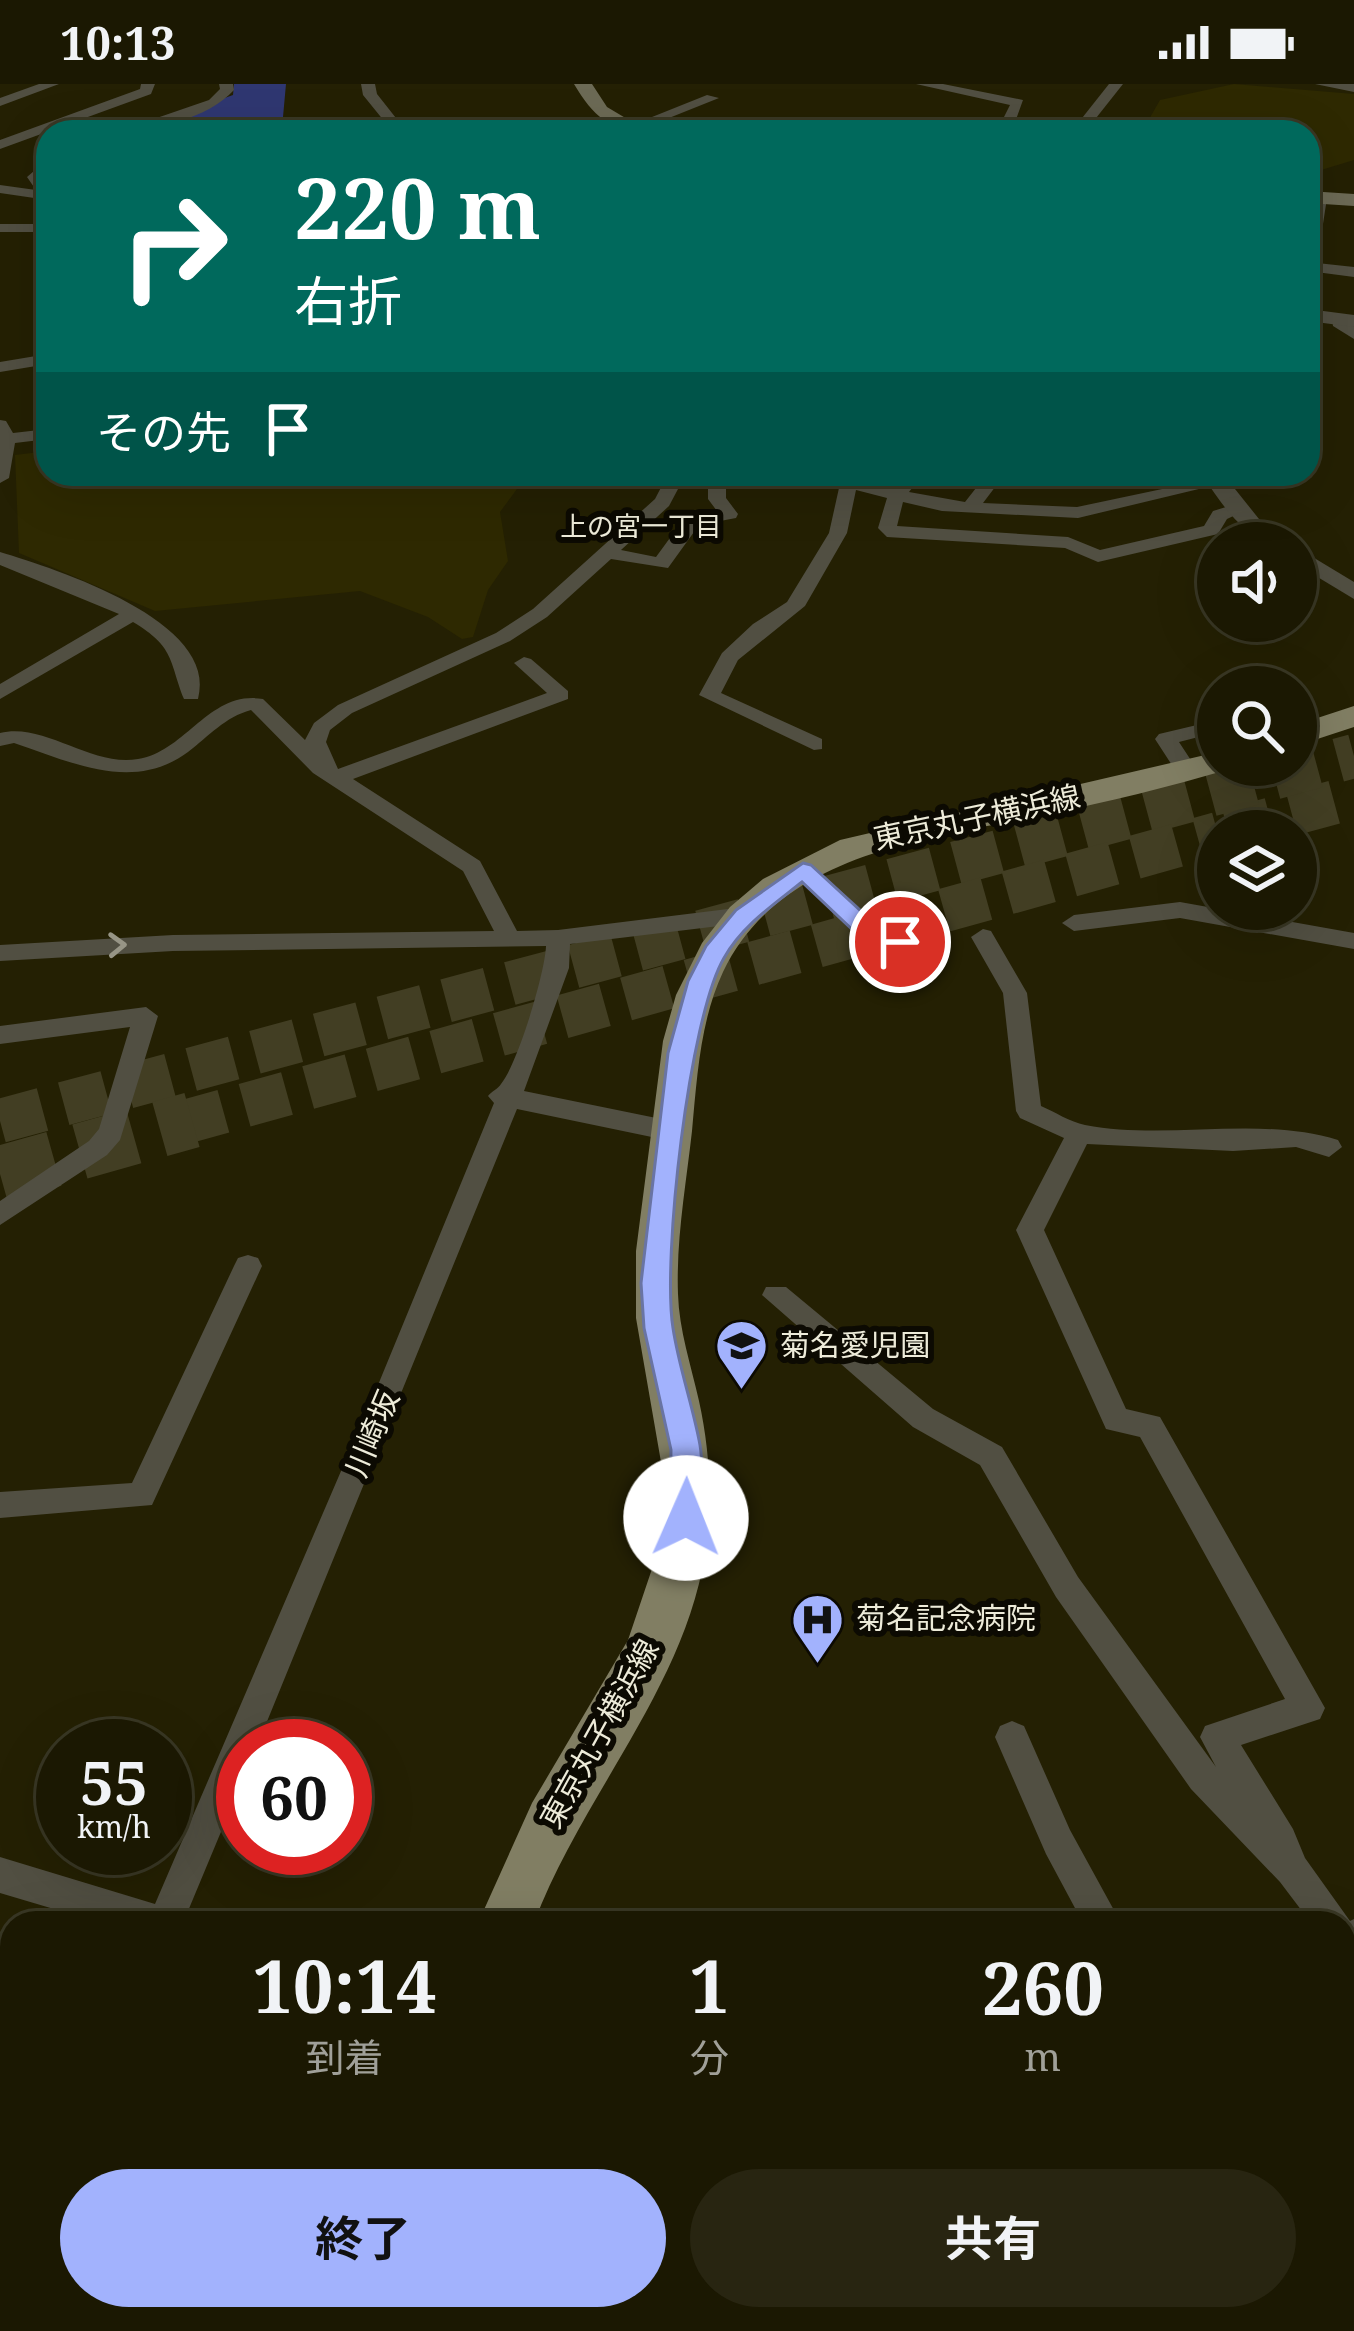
<!DOCTYPE html>
<html lang="ja">
<head>
<meta charset="utf-8">
<style>
  :root { --surface:#1b1802; --page:#282511; --text:#f1f3f6; --muted:#a0a099; --line:#393724; --accent:#a2b2fd }
  body { margin:0; font-family:"Noto Serif","Noto Sans JP",serif; background:var(--page); color:var(--text); height:100vh; display:flex; flex-direction:column; font-size:45px; white-space:nowrap }
  * { box-sizing:border-box; margin:0 }
  p { font-size:39px; color:var(--muted) }
  .icon { flex:none; width:66px; height:66px; fill:none; stroke:currentColor; stroke-width:2; stroke-linecap:round; stroke-linejoin:round }
  .map { position:relative; flex:1; overflow:hidden }
  .drawer { position:absolute; left:0px; top:1827px; width:1356px; height:420px; display:flex; flex-direction:column; background:var(--surface); border-radius:36px 36px 0 0; box-shadow:0 12px 48px #0002,0 0 0 3px var(--line) }
  .drawer>* { flex:none }
  .guide { position:absolute; left:36px; top:36px; width:1284px; height:366px; border-radius:36px; box-shadow:0 12px 48px #0002,0 0 0 3px var(--line); background:#00695c; color:#fff; overflow:hidden }
  .tools { position:absolute; left:1197px; top:438px; display:grid; gap:24px }
  .tools a { display:grid; place-items:center; width:120px; height:120px; border-radius:50%; background:var(--surface); box-shadow:0 12px 48px #0002,0 0 0 3px var(--line); font-size:60px }
  .speed { position:absolute; left:36px; top:1635px; display:flex; gap:24px; font-size:60px; font-weight:700; text-align:center }
  .speed>* { display:grid; place-content:center; width:156px; height:156px; border-radius:50%; background:var(--surface); box-shadow:0 12px 48px #0002,0 0 0 3px var(--line); line-height:1 }
  .speed small { font-size:30px; font-weight:400 }
  .speed .limit { border:18px solid #d22; background:#fff; color:#111 }
  .pin { position:absolute; display:grid; place-items:center; width:102px; height:102px; color:#fff; margin:-51px; border:6px solid #fff; border-radius:50%; box-shadow:0 3px 12px #0007 }
  .me { position:absolute; width:132px; margin:-66px; rotate:1deg; stroke-linejoin:round; filter:drop-shadow(0 0 9px #0008) }
  .turn { display:flex; align-items:center; gap:42px; height:252px; padding:0 60px; font-size:54px }
  .turn .icon { width:156px; height:156px; stroke-width:2.5 }
  .turn b { display:block; font-size:84px; line-height:102px }
  .then { display:flex; align-items:center; height:114px; padding:0 60px; background:#0003; gap:24px; font-size:45px }
  .eta { display:flex; justify-content:space-evenly; align-items:center; height:204px; text-align:center }
  .eta b { font-size:72px; font-weight:700; line-height:84px }
  .cta { display:flex; gap:24px; margin-top:auto; padding:24px 60px }
  .cta a { flex:1; height:138px; border-radius:72px; background:var(--accent); color:#111; font-size:48px; font-weight:700; line-height:138px; text-align:center }
  .cta a+a { background:var(--page); color:var(--text) }
  .status { display:flex; justify-content:space-between; align-items:center; height:84px; padding:0 60px; background:var(--surface); direction:ltr }
  .status svg { height:33px; fill:currentColor }
  .map>svg:first-child { display:block }
  .built { fill:#2e2901 }
  .green { fill:#2f3771 }
  .lines { fill:none; stroke-linecap:round; stroke-linejoin:round }
  .motorway-tunnel-far1 { stroke:#423e23; stroke-width:44; stroke-dasharray:44 22; stroke-linecap:butt }
  .motorway-tunnel { stroke:#423e23; stroke-width:56; stroke-dasharray:56 27; stroke-linecap:butt }
  .minor { fill:#514f42; fill-rule:evenodd }
  .tertiary { fill:#514f42; fill-rule:evenodd }
  .secondary { fill:#6c6a55; fill-rule:evenodd }
  .primary { fill:#817e63; fill-rule:evenodd }
  .rail { stroke:#acaa94; stroke-width:12; stroke-dasharray:33 16; stroke-linecap:butt }
  .shaded-wall { fill:#393511 }
  .building { fill:#524c18; stroke:#393511; stroke-width:3 }
  .oneway { stroke:#979586 }
  .route { fill:#a2b2fd; stroke:#6974a4; stroke-width:3 }
  .labels { text-anchor:middle; stroke-width:12; stroke-linejoin:round; paint-order:stroke }
  .far-neighbourhood-label { font-size:27px; fill:#edebd9; stroke:#0c0a02 }
  .street-label { font-size:30px; fill:#edebd9; stroke:#0c0a02 }
  .poi-label { font-size:30px; fill:#edebd9; stroke:#0c0a02; text-anchor:start }
</style>
</head>
<body>
<div class="status"><b>10:13</b><svg viewBox="0 0 49 12"><path d="M0 12V9h3v3zM5 12V6h3v6zM10 12V3h3v9zM15 12V0h3v12zM26 1h20v11H26zM47 4h2v5h-2z"/></svg></div>
<div class="map">
<svg width="1354" height="2247" viewBox="0 0 1354 2247">
  <rect width="100%" height="100%" fill="#242003"/>
  <g class="built">
    <path d="M1234,0L1354,10V76L1308,90V48H1148V37L1160,16Z"/>
    <path d="M48,367V390H528L500,428L508,477L488,506L473,553L462,555L428,533L360,507L155,527L19,469L15,371Z"/>
  </g>
  <g class="green">
    <path d="M234,0H286L283,33L268,48H130L233,11Z"/>
    <path d="M628,2235H827L788,2247H638Z"/>
  </g>
  <g class="lines">
    <g class="motorway-tunnel-far1">
      <path d="M1228,747L1354,713"/>
      <path d="M0,1037L1354,672"/>
      <path d="M181,1039L1218,750"/>
    </g>
    <path class="motorway-tunnel" d="M0,1090L192,1036"/>
    <g class="minor">
      <path d="M39,0H59L0,22V14Z"/>
      <path d="M141,0H155L151,10L0,65V56L140,5Z"/>
      <path d="M219,0H233L234,6C209,34 152,48 116,48L209,16L220,5Z"/>
      <path d="M361,0H375L377,10L407,48H393L363,11Z"/>
      <path d="M916,0H943L1023,16L1014,41L1016,48H1002L1000,41L1010,21Z"/>
      <path d="M1109,0H1123L1085,48H1071Z"/>
      <path d="M1315,0H1354V8Z"/>
      <path d="M707,11L719,14L634,48L622,45Z"/>
      <path d="M611,33L616,40L541,48L548,44Z"/>
      <path d="M48,75V87L42,93L48,102V116L0,109V101L36,106L27,93Z"/>
      <path d="M1320,110L1327,114L1317,179L1354,183V193L1316,188L1308,196L1313,114Z"/>
      <rect x="0" y="140" width="48" height="8"/>
      <path d="M1340,230L1354,243V255L1333,242L1332,235Z"/>
      <path d="M48,270V280L0,288V278Z"/>
      <path d="M0,336L6,337L13,349L48,345V355L15,359L9,394L0,399Z"/>
      <path d="M668,390H686L669,422L621,466L656,473L686,432L717,427L708,415V399L694,390L849,394L894,405L905,390H923L909,408L965,418L987,390H1005L983,419L1077,423L1219,393L1228,398L1078,434L942,427L903,418L897,442L1068,453L1100,466L1204,442L1213,427L1239,419L1248,425L1227,435L1218,450L1098,478L1065,464L887,453L878,444L887,414L856,406L847,449L805,522L738,576L721,609L822,655V665L814,666L699,611L722,569L753,540L787,518L829,449L839,404L726,402V414L738,430L736,434L699,441L668,484L611,475L547,533L510,557L352,629L330,646L326,658L338,685L547,609L514,579L524,573L531,575L568,607V615L353,695L480,777L517,847L558,846L744,823L756,831L744,839L570,860L569,884L524,1007L671,1037L684,1047L671,1057L517,1025L257,1662H243V1695L183,1839H101L0,1809V1773L155,1820L378,1301L494,1019L488,1012C492,1007 498,1005 501,1000C518,979 545,889 546,862L173,867L0,877V861L173,851L494,847L463,787L313,689L251,626C225,633 209,652 188,668C133,709 71,678 14,659L0,662V649C45,638 90,683 138,675C186,668 209,606 263,615L305,656L314,639L338,621L496,549L533,525L655,415Z"/>
      <path d="M0,468C56,485 220,537 198,615H184C169,577 175,563 133,538L0,615V600L119,530L0,481Z"/>
      <path d="M1218,636V648L1179,658L1198,687L1195,692H1179L1155,655L1159,650Z"/>
      <path d="M803,779L811,781L879,840L932,850L936,856C896,895 822,818 795,791V781Z"/>
      <path d="M1180,818L1354,849V865L1180,834L1074,847L1062,839L1074,831Z"/>
      <path d="M983,845L991,847L1027,909L1041,1022C1055,1028 1070,1038 1085,1041C1168,1057 1257,1031 1338,1056L1342,1063L1329,1073L1296,1063L1233,1067L1087,1060L1044,1146L1126,1325L1160,1333L1325,1624L1320,1635L1241,1661L1293,1745L1305,1774L1350,1837L1354,1835V1877L1344,1881V1839H1311L1280,1798L1191,1705L1056,1513L980,1381L913,1343L762,1211L766,1203H786L933,1325L1002,1363L1078,1493L1216,1683L1200,1653L1205,1642L1285,1615L1140,1353L1106,1345L1016,1146L1064,1054L1020,1034L1016,1027L1003,909L971,853Z"/>
      <path d="M146,923L158,932L120,1056L107,1071L0,1141V1117L89,1057L99,1045L130,943L0,960V942Z"/>
      <path d="M248,1171L258,1174L262,1182L152,1421L0,1434V1408L132,1399L234,1182L238,1174Z"/>
      <path d="M1012,1637L1024,1642L1070,1746L1121,1839H1083L1046,1770L995,1653L1000,1642Z"/>
      <path d="M1354,2004V2050L1344,2054V2008Z"/>
      <path d="M90,2235H134L139,2247H95Z"/>
      <path d="M905,2235H978L973,2247H900Z"/>
      <path d="M1268,2235H1308L1313,2247H1273Z"/>
    </g>
    <g class="tertiary">
      <path d="M1308,225L1354,231V243L1308,237Z"/>
      <path d="M1201,390H1223L1259,435L1291,459C1243,459 1228,427 1201,390Z"/>
      <path d="M1296,463L1354,498V515L1296,480Z"/>
    </g>
    <g class="secondary">
      <path d="M574,0H592L607,23L649,48C610,48 593,32 574,0Z"/>
      <path d="M1308,107L1354,110V122L1308,119Z"/>
    </g>
    <g class="primary">
      <path d="M1354,622V643L1296,662V641Z"/>
      <path d="M1218,668V681H1233L1230,685C1169,703 1107,718 1045,731C931,754 780,768 723,888C700,937 697,994 692,1047C686,1101 676,1155 678,1210C679,1246 691,1281 699,1317C710,1367 713,1419 705,1470C684,1605 581,1713 534,1839H478L532,1719L628,1556L656,1473L661,1378L636,1234V1167L663,957L676,911L702,859L730,823L763,795L840,756Z"/>
      <path d="M329,2235H393L389,2247H325Z"/>
    </g>
    <g class="rail">
      <path d="M1344,1919L1354,1909"/>
      <path d="M1344,1958L1354,1947"/>
      <path d="M1033,2247L1043,2235"/>
      <path d="M1076,2247L1087,2235"/>
    </g>
  </g>
  <g class="shaded-wall">
    <path d="M0,2138L12,2153V2165L0,2148Z"/>
    <path d="M62,2235H70L79,2247H70Z"/>
  </g>
  <path class="building" d="M0,2148L12,2165V2235H62L70,2247H0Z"/>
  <defs><path id="oneway-chevron" d="M-2-3.5L2.5 0L-2 3.5" fill="none" stroke-width="1.6" stroke-linecap="round" stroke-linejoin="round" transform="scale(3)"/></defs>
  <use class="oneway" href="#oneway-chevron" transform="translate(117 861) rotate(-2)"/>
  <path class="route" d="M803,779L811,781L875,840L912,858L900,866L858,851L802,798C773,821 742,842 724,874C689,934 662,1175 673,1244C679,1284 693,1322 700,1361C704,1384 701,1411 701,1434L697,1444L686,1448L674,1444L670,1434L671,1366L644,1244L641,1199L668,969L688,897L706,862L736,826Z"/>
  <defs>
    <symbol id="school-pin" viewBox="-11 -11 22 30"><path d="M0 17L-7.5 6A9.5 9.5 0 1 1 7.5 6Z" fill="#a2b2fd" stroke="#0c0a02"/><path d="M0-5L7-2L0 1L-7-2ZM-4 1L0 2.5L4 1V4Q0 6-4 4Z" fill="#111"/></symbol>
    <symbol id="hospital-pin" viewBox="-11 -11 22 30"><path d="M0 17L-7.5 6A9.5 9.5 0 1 1 7.5 6Z" fill="#a2b2fd" stroke="#0c0a02"/><path d="M-5-5h3v3.5h4V-5h3V5h-3V1.5h-4V5h-3Z" fill="#111"/></symbol>
  </defs>
  <g fill-rule="evenodd">
    <use href="#school-pin" x="712" y="1232" width="59" height="81"/>
    <use href="#hospital-pin" x="788" y="1506" width="59" height="81"/>
  </g>
  <g class="labels">
    <g class="far-neighbourhood-label">
      <text x="641" y="452">上の宮一丁目</text>
    </g>
    <g class="street-label">
      <text transform="translate(977 734) rotate(-12)" y="10">東京丸子横浜線</text>
      <text transform="translate(373 1350) rotate(-67)" y="10">川崎坂</text>
      <text transform="translate(600 1650) rotate(-61)" y="10">東京丸子横浜線</text>
    </g>
    <g class="poi-label">
      <text x="780" y="1272">菊名愛児園</text>
      <text x="856" y="1545">菊名記念病院</text>
    </g>
  </g>
</svg>
<div class="tools">
<a><svg class="icon" aria-label="sound" viewBox="0 0 24 24"><path d="M4 9h4l5-4v14l-5-4H4zM17 9q2 3 0 6"/></svg></a>
<a><svg class="icon" aria-label="search" viewBox="0 0 24 24"><circle cx="10" cy="10" r="6"/><path d="M15 15l6 6"/></svg></a>
<a><svg class="icon" aria-label="layers" viewBox="0 0 24 24"><path d="M12 4l9 5-9 5-9-5zM3 14l9 5 9-5"/></svg></a>
</div>
<div class="speed"><div>55<small>km/h</small></div><div class="limit">60</div></div>
<div class="pin" style="left:900px;top:858px;background:#d93025"><svg class="icon" aria-label="arrive" viewBox="0 0 24 24"><path d="M6 21V4h12l-3 4 3 4H6"/></svg></div>
<svg class="me" style="left:686px;top:1434px" viewBox="-20 -20 40 40"><circle r="19" fill="#fff"/><path d="M0-13L10 11 0 6-10 11z" fill="#a2b2fd"/></svg>
<div class="guide">
<div class="turn"><svg class="icon" aria-label="right" viewBox="0 0 24 24"><path d="M7 20v-9h11M14 6l5 5-5 5"/></svg><div><b>220 m</b>右折</div></div>
<div class="then">その先<svg class="icon" aria-label="arrive" viewBox="0 0 24 24"><path d="M6 21V4h12l-3 4 3 4H6"/></svg></div>
</div>
<section class="drawer">
<div class="eta">
<div><b>10:14</b><p>到着</p></div>
<div><b>1</b><p>分</p></div>
<div><b>260</b><p>m</p></div>
</div>
<div class="cta"><a>終了</a><a>共有</a></div>
</section>
</div>
</body>
</html>
